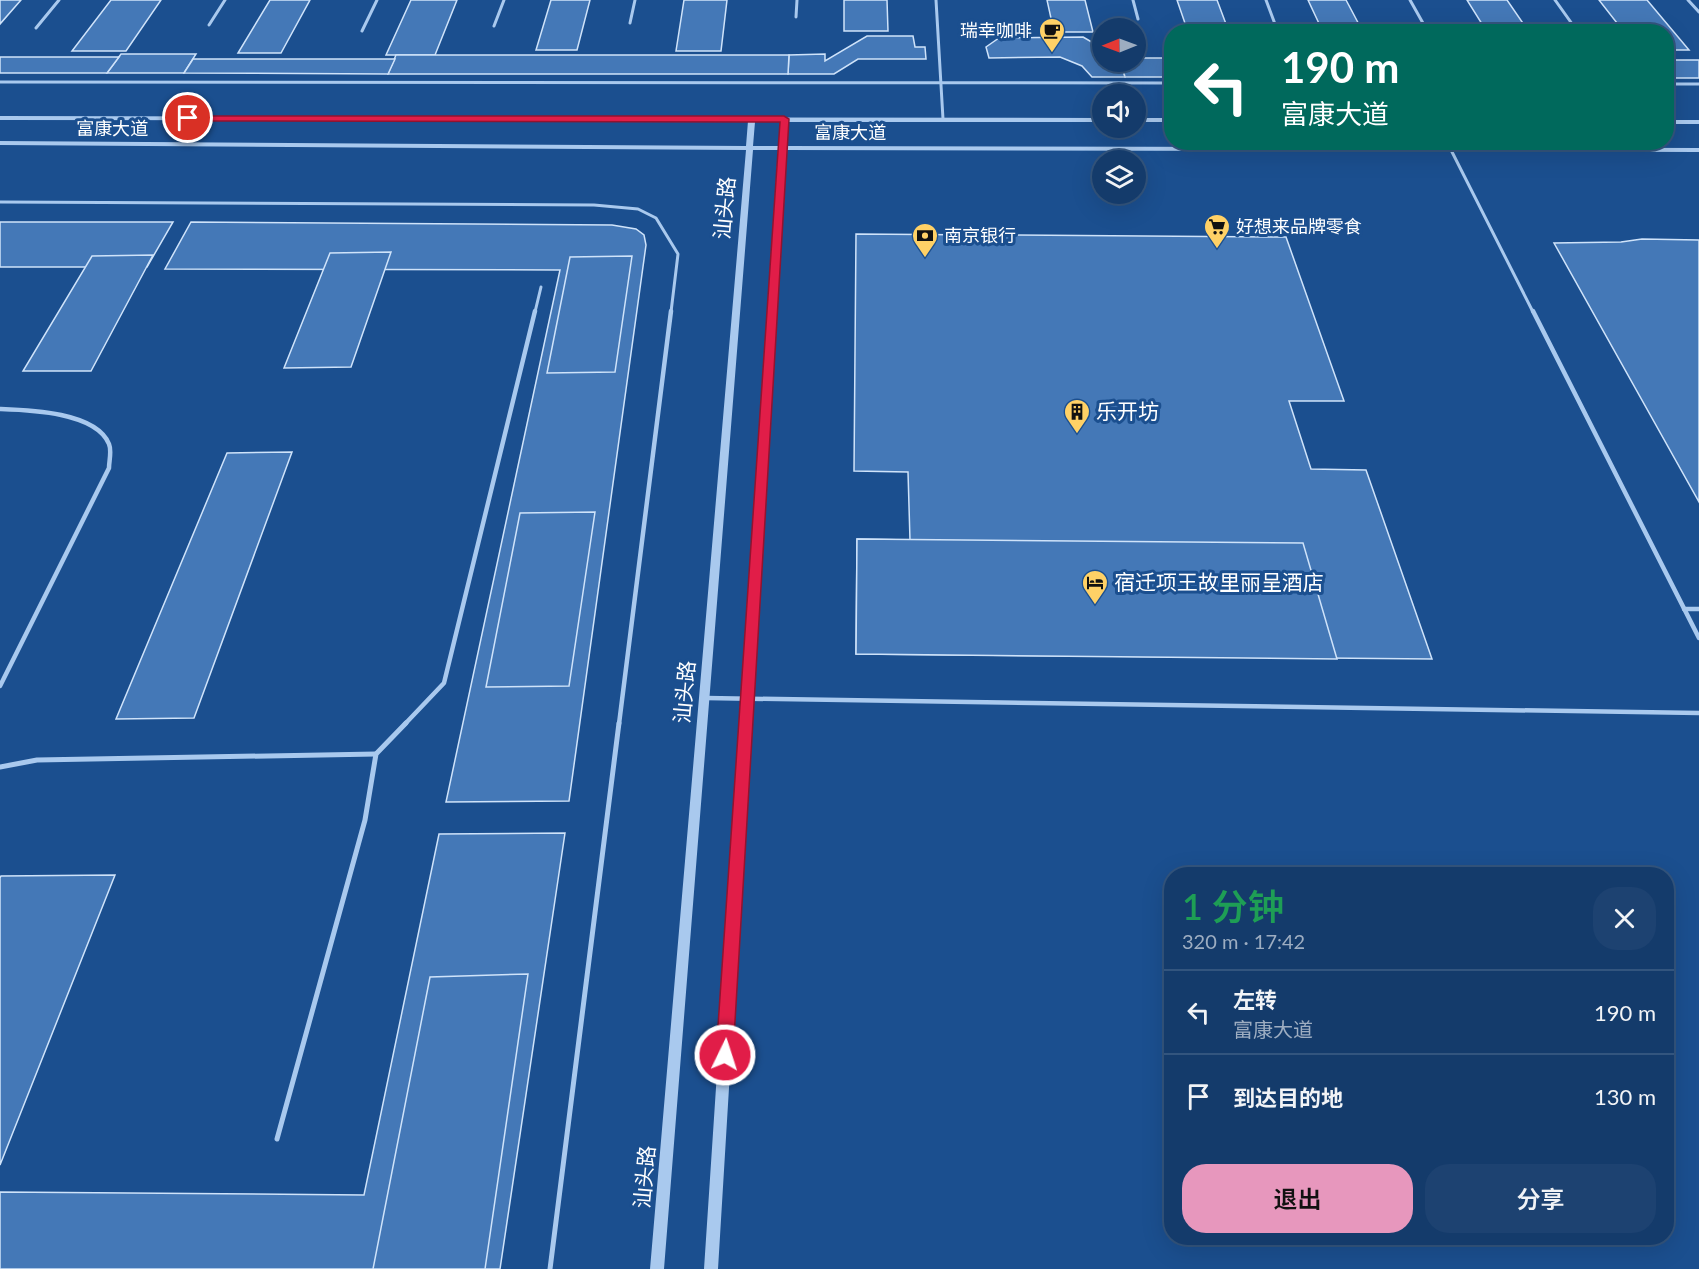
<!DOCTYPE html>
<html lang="zh">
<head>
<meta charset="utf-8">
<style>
  :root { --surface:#143b6b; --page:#1d4271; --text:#f1f3f6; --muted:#9dadc1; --line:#33557e; --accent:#e797bd }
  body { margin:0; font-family:Lato,"Noto Sans SC",sans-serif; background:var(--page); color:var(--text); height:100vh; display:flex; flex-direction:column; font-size:22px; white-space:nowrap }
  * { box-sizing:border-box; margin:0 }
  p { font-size:20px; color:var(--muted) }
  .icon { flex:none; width:33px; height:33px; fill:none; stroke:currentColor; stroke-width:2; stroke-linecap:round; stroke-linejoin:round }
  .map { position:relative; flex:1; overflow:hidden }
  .panel { position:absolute; left:1164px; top:867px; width:510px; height:378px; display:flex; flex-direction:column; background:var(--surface); border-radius:24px; box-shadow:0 6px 24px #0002,0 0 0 2px var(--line) }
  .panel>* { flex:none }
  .guide { position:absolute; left:1164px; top:24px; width:510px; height:126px; border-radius:24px; box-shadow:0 6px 24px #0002,0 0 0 2px var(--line); background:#00695c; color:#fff; overflow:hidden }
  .needle { width:39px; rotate:269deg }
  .buttons { position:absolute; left:1092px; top:18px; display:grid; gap:12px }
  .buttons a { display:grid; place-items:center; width:54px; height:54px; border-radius:50%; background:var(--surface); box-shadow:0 6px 24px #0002,0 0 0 2px var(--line); font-size:30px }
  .pin { position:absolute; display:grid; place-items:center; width:51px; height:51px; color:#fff; margin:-26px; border:3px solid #fff; border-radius:50%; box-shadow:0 2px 6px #0007 }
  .me { position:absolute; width:66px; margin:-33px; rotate:4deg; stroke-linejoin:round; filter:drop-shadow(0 0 4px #0008) }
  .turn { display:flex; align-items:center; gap:21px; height:126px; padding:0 18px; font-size:27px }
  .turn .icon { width:78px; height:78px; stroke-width:2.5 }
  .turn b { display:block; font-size:42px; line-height:51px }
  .round { display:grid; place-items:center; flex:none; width:63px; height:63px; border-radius:24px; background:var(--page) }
  .headline { display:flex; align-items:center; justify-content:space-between; height:102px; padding:0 18px }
  h1 { font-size:36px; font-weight:600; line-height:45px; color:#1e9e55 }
  .cta { display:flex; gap:12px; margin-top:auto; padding:12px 18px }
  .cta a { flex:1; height:69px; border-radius:24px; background:var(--accent); color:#111; font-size:24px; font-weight:600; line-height:69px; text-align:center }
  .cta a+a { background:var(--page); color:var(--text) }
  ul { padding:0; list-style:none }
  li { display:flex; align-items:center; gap:18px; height:84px; padding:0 18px; border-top:2px solid var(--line) }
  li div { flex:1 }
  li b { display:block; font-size:22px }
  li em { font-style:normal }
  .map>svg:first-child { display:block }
  .building { fill:#4478b7; stroke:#cfe3fa; stroke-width:1.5 }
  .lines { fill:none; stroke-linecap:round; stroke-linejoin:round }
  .service-far2 { stroke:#a9c9ee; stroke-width:3 }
  .service-far1 { stroke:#a9c9ee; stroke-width:4.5 }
  .service { stroke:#a9c9ee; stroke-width:5 }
  .tertiary { fill:#a9c9ee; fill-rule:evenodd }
  .route { fill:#e11d48; stroke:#92132f; stroke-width:1.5 }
  .labels { text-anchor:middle; stroke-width:6; stroke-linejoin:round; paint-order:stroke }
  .far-poi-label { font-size:18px; fill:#fff; stroke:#1b4f8f; text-anchor:start }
  .far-street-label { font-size:18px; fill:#fff; stroke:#1b4f8f }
  .street-label { font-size:21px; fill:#fff; stroke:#1b4f8f }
  .poi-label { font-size:21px; fill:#fff; stroke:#1b4f8f; text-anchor:start }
</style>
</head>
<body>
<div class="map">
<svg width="1699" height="1269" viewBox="0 0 1699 1269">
  <rect width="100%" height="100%" fill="#1b4f8f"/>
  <g class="building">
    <path d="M0,0H21L0,24Z"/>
    <path d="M111,0H161L126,51H72Z"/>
    <path d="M270,0H310L281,53H238Z"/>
    <path d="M411,0H457L435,55H386Z"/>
    <path d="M551,0H590L577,50H536Z"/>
    <path d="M684,0H727L721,51H676Z"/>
    <path d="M844,0H887L888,31H844Z"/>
    <path d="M1047,0H1085L1093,32H1054Z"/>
    <path d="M1177,0H1217L1229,32H1188Z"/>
    <path d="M1308,0H1346L1363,32H1323Z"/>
    <path d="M1467,0H1507L1529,32H1487Z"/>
    <path d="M1599,0H1647L1689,50H1666V32H1624Z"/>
    <path d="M867,36H913L915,47H925L926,59H858L834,74H788L789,55L825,54V61Z"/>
    <path d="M1083,37L1102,48V62H1121L1125,77H1092L1082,66L1060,57L989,58L986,47L999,38Z"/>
    <path d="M121,54H196L184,73H107Z"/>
    <path d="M396,55H789L788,74H388Z"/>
    <path d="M0,57H119L107,73H0Z"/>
    <path d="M1136,58H1172V77H1125L1121,62H1136Z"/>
    <path d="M193,59H395L388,74L184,73Z"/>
    <rect x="1666" y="60" width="33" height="18"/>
    <path d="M0,222H173L147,267H0Z"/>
    <path d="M191,222L612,225L636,229L644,235L646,245L569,801L446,802L560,270L165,269Z"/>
    <path d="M856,234L1286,237L1344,401H1289L1311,469L1366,470L1432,659L856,654L857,539L910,540L908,472L854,471Z"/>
    <path d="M1642,239L1699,240V502L1554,243L1621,242Z"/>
    <path d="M391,252L351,367L284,368L330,253Z"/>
    <path d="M153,255L91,371H23L92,256Z"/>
    <path d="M632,256L615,372L547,373L570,257Z"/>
    <path d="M292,452L194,718L116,719L227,453Z"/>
    <path d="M595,512L569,686L486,687L520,513Z"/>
    <path d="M857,539L1303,543L1337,659L856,654Z"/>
    <path d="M565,833L500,1269H0V1192L364,1195L439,834Z"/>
    <path d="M115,875L0,1165V878L1,876Z"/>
    <path d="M528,974L485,1269H373L430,977Z"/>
  </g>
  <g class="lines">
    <g class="service-far2">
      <path d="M936,0L943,119"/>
      <path d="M1133,0L1138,19"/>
      <path d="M1266,0L1278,32"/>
      <path d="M1410,0L1428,32"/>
      <path d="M1555,0L1575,28"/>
      <path d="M1688,0L1699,12"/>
      <path d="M796,17L797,0"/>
      <path d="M630,23L635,0"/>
      <path d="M209,25L225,0"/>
      <path d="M494,26L504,0"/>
      <path d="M36,28L59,0"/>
      <path d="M362,31L377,0"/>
      <path d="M0,82L1172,83"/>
      <path d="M1666,84H1699"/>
      <path d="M1447,142L1533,312"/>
      <path d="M0,202L594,205L638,209L656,218L678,254L671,312"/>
      <path d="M535,312L541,287"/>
    </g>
    <g class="service-far1">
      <path d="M1533,311L1699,638"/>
      <path d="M0,409C29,410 96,412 109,444C112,451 109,461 109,468L0,686"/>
      <path d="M1684,609H1699"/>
      <path d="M706,698L1699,713"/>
      <path d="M405,724L444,683L535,311"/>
      <path d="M619,724L671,311"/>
    </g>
    <g class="service">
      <path d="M0,767L37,760L376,754"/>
      <path d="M277,1139L365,820L376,754L406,723"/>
      <path d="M550,1269L619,723"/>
    </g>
    <g class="tertiary">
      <path d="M0,116L1102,118V122H787L786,146L1699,148V152L786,150L718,1269H704L778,150H753L664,1269H650L746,150L0,145V141L746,146L748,121L0,120ZM755,122H780L779,146H753Z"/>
      <rect x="1136" y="118" width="36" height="4"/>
      <rect x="1666" y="120" width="33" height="4"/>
    </g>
  </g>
  <path class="route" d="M185,116H784L789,119L733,1055L731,1061L725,1064L719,1061L716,1055L780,122L188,121L185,120Z"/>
  <defs>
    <symbol id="cafe-pin" viewBox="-11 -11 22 30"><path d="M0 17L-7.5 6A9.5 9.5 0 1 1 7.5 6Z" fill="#ffd166" stroke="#1b4f8f"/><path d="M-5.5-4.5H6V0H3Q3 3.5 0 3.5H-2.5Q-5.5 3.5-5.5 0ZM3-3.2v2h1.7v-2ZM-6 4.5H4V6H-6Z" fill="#111"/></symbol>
    <symbol id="supermarket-pin" viewBox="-11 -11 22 30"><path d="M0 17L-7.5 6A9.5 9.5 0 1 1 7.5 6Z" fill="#ffd166" stroke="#1b4f8f"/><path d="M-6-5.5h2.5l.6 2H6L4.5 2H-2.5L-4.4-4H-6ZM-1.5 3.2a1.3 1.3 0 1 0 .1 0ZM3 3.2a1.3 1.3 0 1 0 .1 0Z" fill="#111"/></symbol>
    <symbol id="bank-pin" viewBox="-11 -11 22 30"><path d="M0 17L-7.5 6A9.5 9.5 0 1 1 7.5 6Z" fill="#ffd166" stroke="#1b4f8f"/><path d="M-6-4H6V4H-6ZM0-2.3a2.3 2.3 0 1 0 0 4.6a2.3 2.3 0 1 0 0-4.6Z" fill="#111"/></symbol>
    <symbol id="building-pin" viewBox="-11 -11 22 30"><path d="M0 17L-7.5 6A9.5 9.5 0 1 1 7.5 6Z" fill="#ffd166" stroke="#1b4f8f"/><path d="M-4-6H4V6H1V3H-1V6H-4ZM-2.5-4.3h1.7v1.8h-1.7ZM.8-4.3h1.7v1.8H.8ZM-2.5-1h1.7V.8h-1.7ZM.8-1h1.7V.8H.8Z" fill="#111"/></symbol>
    <symbol id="hotel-pin" viewBox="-11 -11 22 30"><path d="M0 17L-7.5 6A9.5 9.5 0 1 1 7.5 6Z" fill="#ffd166" stroke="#1b4f8f"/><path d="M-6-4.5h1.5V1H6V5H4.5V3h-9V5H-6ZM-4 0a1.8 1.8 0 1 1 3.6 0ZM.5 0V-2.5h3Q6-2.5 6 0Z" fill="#111"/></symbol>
  </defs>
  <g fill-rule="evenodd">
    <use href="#cafe-pin" x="1037" y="16" width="30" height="40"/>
    <use href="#supermarket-pin" x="1202" y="212" width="30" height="40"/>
    <use href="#bank-pin" x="910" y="221" width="30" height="40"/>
    <use href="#building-pin" x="1062" y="397" width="30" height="40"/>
    <use href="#hotel-pin" x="1080" y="568" width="30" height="40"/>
  </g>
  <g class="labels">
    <g class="far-poi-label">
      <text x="1032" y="37" text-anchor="end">瑞幸咖啡</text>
      <text x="1236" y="233">好想来品牌零食</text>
      <text x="944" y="242">南京银行</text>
    </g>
    <g class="far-street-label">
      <text x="112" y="135">富康大道</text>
      <text x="850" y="139">富康大道</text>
    </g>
    <g class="street-label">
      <text transform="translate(725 208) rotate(-85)" y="7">汕头路</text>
      <text transform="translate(685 692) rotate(-85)" y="7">汕头路</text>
      <text transform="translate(645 1177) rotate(-85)" y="7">汕头路</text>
    </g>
    <g class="poi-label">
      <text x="1096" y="419">乐开坊</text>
      <text x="1114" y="590">宿迁项王故里丽呈酒店</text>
    </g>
  </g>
</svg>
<div class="buttons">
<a><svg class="needle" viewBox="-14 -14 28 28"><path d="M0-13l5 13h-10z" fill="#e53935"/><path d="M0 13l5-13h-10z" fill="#9dadc1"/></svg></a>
<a><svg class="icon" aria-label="sound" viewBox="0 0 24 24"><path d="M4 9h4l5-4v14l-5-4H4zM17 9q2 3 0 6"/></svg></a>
<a><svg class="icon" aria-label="layers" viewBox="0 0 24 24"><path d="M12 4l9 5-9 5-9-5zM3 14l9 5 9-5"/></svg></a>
</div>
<div class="pin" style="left:188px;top:118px;background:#d93025"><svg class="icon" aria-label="arrive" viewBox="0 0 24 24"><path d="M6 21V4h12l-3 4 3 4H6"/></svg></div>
<svg class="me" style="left:725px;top:1055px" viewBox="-20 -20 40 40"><circle r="17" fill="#e11d48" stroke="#fff" stroke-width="3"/><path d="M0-11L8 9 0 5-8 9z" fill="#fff"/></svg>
<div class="guide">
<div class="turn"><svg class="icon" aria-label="left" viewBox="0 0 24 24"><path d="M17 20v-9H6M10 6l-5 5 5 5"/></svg><div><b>190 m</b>富康大道</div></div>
</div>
<section class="panel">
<div class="headline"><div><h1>1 分钟</h1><p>320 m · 17:42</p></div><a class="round"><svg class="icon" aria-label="close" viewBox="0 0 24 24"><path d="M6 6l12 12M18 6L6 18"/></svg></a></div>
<ul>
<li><svg class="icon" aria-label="left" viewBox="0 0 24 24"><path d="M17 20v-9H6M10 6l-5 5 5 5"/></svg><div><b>左转</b><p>富康大道</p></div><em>190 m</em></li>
<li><svg class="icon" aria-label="arrive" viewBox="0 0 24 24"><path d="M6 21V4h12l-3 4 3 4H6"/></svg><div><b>到达目的地</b></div><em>130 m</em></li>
</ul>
<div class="cta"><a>退出</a><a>分享</a></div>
</section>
</div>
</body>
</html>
